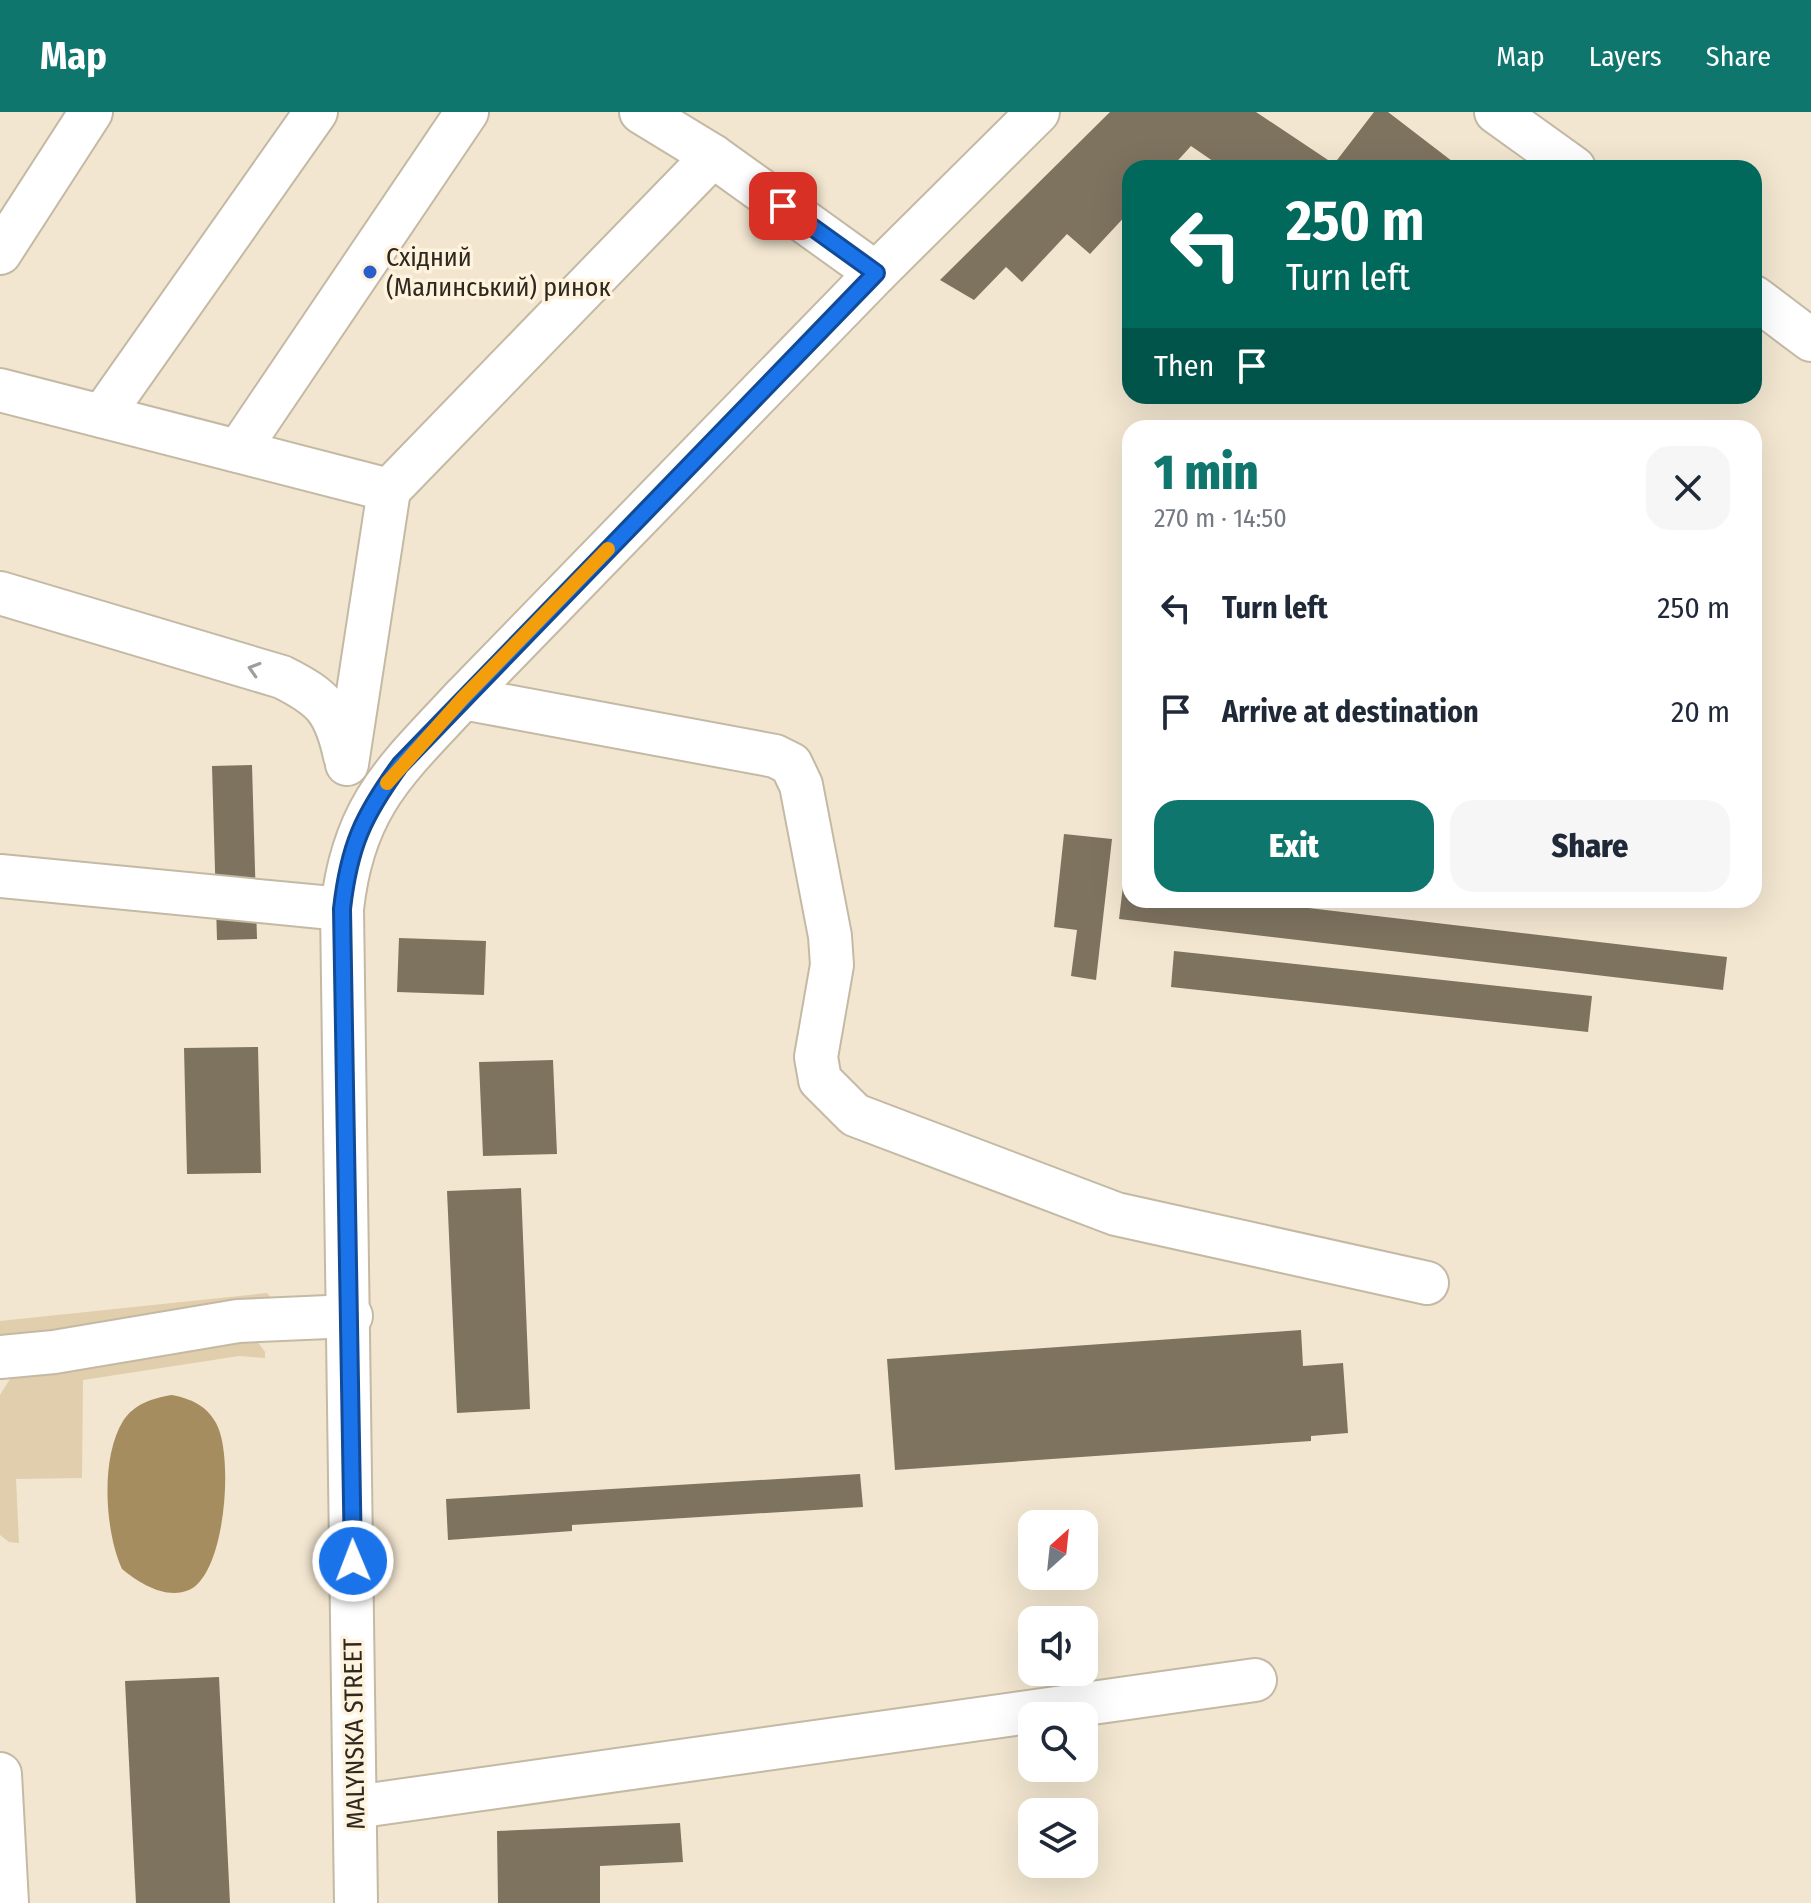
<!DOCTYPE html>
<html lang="en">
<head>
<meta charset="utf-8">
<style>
  :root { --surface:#fff; --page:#f6f6f7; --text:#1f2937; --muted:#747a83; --accent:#0f766e }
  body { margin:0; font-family:"Fira Sans Condensed",sans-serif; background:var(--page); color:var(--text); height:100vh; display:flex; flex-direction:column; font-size:30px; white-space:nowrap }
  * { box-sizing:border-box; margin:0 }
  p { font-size:26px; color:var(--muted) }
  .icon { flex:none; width:44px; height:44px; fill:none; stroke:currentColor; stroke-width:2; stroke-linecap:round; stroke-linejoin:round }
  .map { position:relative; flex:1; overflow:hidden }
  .panel { position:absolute; left:1122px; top:308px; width:640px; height:488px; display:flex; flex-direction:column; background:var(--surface); border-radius:24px; box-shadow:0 8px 32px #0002 }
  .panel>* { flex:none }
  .top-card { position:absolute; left:1122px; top:48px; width:640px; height:244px; border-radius:24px; box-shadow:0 8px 32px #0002; background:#00695c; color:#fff; overflow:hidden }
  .needle { width:52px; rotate:27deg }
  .buttons { position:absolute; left:1018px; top:1398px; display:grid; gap:16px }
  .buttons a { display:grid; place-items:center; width:80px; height:80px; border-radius:16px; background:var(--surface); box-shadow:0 8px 32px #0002; font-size:40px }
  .pin { position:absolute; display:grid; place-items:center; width:68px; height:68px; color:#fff; margin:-34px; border-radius:16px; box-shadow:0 4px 12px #0006 }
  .me { position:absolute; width:88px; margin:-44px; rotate:359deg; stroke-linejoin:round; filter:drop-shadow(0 0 6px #0008) }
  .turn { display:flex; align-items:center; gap:28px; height:168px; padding:0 32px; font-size:36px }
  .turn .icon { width:104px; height:104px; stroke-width:2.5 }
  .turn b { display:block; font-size:56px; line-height:68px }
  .then { display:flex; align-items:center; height:76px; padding:0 32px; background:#0003; gap:16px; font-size:30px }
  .round { display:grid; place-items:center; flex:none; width:84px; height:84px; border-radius:24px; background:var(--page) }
  .overview { display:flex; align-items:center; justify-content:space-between; height:136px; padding:0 32px }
  h1 { font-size:48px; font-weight:800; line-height:60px; color:var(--accent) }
  .button { display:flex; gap:16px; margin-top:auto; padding:16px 32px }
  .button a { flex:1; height:92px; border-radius:24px; background:var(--accent); color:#fff; font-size:32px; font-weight:800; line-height:92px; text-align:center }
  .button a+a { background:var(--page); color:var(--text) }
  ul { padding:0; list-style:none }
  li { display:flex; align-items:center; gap:24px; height:104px; padding:0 32px }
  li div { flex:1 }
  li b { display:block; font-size:30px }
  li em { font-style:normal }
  header { display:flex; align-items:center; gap:48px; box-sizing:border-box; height:112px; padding:0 40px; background:var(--accent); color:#fff }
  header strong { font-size:38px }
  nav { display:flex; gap:44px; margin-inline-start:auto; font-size:28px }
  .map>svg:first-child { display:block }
  .green { fill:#e1ceac }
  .water { fill:#a68d5f }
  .building { fill:#7e735f }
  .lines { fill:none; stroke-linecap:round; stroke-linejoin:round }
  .minor-casing { stroke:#c4b9a4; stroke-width:46 }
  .minor { stroke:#fff; stroke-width:42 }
  .oneway { stroke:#a09e9b }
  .route-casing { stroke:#114b97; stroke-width:20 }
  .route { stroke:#1a73e8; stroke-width:14 }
  .slow { stroke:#f59e0b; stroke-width:14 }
  .poi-dot { fill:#2a5ecc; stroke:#fff3dd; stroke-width:3 }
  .labels { text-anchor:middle; stroke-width:7; stroke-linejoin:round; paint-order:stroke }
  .poi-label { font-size:26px; fill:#2d2820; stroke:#fff3dd; text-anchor:start }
  .street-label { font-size:26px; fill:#2d2820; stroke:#fff3dd }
</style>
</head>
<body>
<header>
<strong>Map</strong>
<nav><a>Map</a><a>Layers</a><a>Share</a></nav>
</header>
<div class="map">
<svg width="1811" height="1791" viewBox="0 0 1811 1791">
  <rect width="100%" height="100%" fill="#f2e6d0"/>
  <g class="green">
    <path d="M267,1181L273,1188L0,1225V1209Z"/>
    <path d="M255,1226L265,1240V1246L239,1244L83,1268L82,1366L16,1367L19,1431L9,1430L0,1423V1283L10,1267Z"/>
  </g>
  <path class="water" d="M172,1283C191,1287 206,1293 216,1311C234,1342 226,1462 189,1478C166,1488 139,1471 122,1457C105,1420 100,1346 123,1309C134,1292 153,1286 172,1283Z"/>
  <g class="building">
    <path d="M1110,0H1256L1334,52L1374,0H1388L1461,56H1223L1191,34L1171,56H1130V99L1090,142L1067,122L1022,170L1006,155L974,188L940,168Z"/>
    <path d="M252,653L257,827L217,828L212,654Z"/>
    <path d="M1064,722L1112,727L1096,868L1071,864L1077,818L1054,815Z"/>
    <path d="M1123,774L1130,775V788H1240L1727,845L1723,878L1119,807Z"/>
    <path d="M399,826L486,829L484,883L397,880Z"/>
    <path d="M1174,839L1592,884L1588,920L1171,875Z"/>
    <path d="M258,935L261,1061L187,1062L184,936Z"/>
    <path d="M553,948L557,1042L483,1044L479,950Z"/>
    <path d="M521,1076L530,1297L457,1301L447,1079Z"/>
    <path d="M1301,1218L1303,1254L1343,1251L1348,1321L1311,1324V1329L895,1358L887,1247Z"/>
    <path d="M860,1362L863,1395L572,1413V1419L448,1428L446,1387Z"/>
    <path d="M219,1565L230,1791H136L125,1569Z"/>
    <path d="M680,1711L683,1750L600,1754V1791H498L497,1719Z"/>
  </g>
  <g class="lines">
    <defs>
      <g id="minor">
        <path d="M1496,0L1574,56"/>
        <path d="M713,44L876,161"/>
        <path d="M0,141L91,0"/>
        <path d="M1754,185L1811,228"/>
        <path d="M0,278L389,378L347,652"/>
        <path d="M102,304L316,0"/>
        <path d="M238,339L467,0"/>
        <path d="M389,378L713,44L641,0"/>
        <path d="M0,481L282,565C324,586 335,598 345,644"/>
        <path d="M463,586L775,644L791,652L801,673L830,824L832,853L816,945L820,968L855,1003L1116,1102L1427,1171"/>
        <path d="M0,764L342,797"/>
        <path d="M0,1245L54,1240L238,1209L351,1204"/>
        <path d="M0,1662L7,1791"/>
        <path d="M355,1695L1255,1568"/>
        <path d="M356,1791L342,797C353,694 396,658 463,586L876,161L1038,0"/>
      </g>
    </defs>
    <use href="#minor" class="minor-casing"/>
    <use href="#minor" class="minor"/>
  </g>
  <defs><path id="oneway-chevron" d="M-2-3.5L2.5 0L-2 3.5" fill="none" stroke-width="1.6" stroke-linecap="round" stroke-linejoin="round" transform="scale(2)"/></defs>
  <use class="oneway" href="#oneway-chevron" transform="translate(254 557) rotate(-163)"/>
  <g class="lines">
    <defs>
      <path id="route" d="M353,1449L342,797C349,734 363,704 400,653L876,161L783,94"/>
    </defs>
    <use href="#route" class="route-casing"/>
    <use href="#route" class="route"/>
    <path class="slow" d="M387,671L463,586L608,437"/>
  </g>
  <circle class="poi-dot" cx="370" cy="160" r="8"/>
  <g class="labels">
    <g class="poi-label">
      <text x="386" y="154">Східний<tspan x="386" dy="30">(Малинський) ринок</tspan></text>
    </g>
    <g class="street-label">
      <text transform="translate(354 1622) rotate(-91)" y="9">MALYNSKA STREET</text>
    </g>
  </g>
</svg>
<div class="buttons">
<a><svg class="needle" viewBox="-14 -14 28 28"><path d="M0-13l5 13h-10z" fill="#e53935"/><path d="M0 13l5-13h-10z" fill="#747a83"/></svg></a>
<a><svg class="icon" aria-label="sound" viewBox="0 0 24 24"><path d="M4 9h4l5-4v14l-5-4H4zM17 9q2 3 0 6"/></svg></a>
<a><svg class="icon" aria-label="search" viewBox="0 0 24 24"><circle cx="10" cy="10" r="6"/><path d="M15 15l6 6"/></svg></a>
<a><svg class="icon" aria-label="layers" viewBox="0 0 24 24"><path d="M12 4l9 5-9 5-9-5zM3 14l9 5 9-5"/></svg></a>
</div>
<div class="pin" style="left:783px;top:94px;background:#d93025"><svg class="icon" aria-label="arrive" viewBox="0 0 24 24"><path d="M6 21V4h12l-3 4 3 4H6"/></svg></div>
<svg class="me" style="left:353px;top:1449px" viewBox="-20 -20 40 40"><circle r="17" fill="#1a73e8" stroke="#fff" stroke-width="3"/><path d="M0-11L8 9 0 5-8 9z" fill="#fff"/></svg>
<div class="top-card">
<div class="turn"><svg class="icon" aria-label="left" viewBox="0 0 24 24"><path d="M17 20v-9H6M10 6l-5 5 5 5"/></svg><div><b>250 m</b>Turn left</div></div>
<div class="then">Then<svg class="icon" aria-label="arrive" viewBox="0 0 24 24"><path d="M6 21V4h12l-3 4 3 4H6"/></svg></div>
</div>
<section class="panel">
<div class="overview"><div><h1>1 min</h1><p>270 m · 14:50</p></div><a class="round"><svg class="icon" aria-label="close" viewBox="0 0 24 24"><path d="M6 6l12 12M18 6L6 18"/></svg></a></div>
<ul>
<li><svg class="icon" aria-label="left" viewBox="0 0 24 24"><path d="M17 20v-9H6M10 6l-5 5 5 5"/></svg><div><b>Turn left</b></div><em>250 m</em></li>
<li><svg class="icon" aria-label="arrive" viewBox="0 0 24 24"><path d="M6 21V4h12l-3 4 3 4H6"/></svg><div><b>Arrive at destination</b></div><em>20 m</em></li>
</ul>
<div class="button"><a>Exit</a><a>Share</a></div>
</section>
</div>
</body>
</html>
